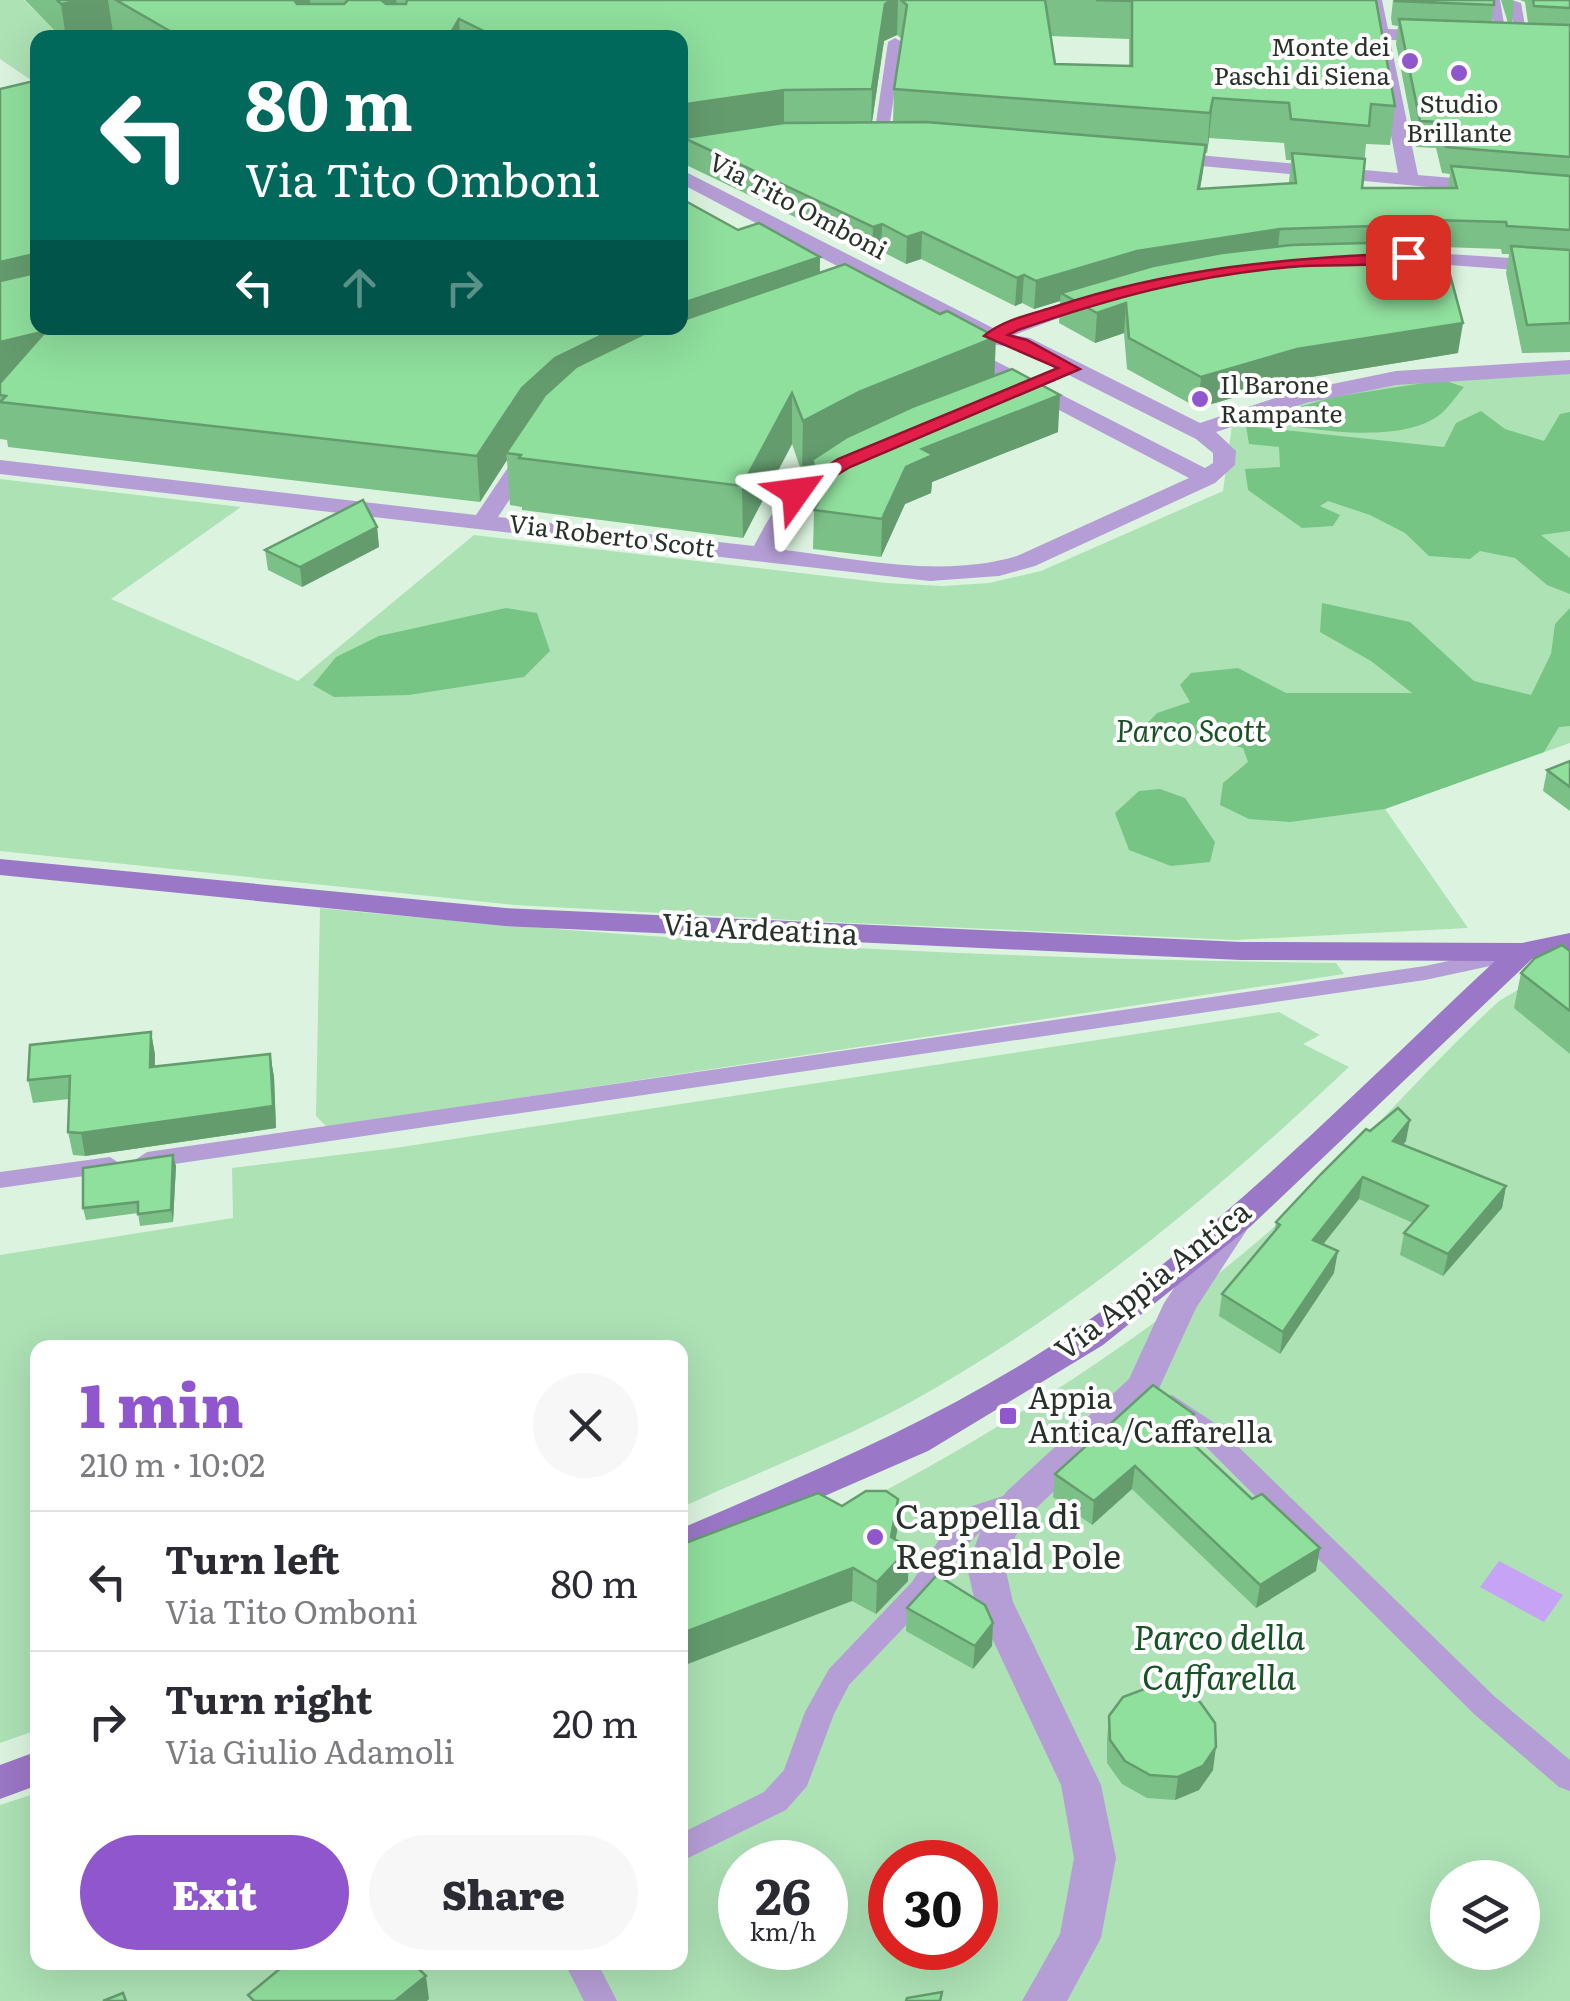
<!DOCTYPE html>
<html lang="en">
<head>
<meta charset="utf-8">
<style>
  :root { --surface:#fff; --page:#f7f7f7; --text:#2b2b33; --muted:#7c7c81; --line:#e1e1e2; --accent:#9056ce }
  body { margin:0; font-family:Literata,serif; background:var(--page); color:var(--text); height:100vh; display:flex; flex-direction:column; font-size:38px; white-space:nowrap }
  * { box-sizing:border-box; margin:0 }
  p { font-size:32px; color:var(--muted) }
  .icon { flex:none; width:55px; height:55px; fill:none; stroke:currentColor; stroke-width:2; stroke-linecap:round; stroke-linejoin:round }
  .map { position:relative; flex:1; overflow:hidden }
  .panel { position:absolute; left:30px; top:1340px; width:658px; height:630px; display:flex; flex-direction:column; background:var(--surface); border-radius:20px; box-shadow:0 10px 40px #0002 }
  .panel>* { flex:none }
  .hud { position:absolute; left:30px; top:30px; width:658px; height:305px; border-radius:20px; box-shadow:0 10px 40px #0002; background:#00695c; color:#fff; overflow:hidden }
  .fabs { position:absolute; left:1430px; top:1860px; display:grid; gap:20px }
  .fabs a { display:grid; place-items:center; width:110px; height:110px; border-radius:50%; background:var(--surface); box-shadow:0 10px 40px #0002; font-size:50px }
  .speed { position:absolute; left:718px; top:1840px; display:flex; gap:20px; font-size:50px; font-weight:700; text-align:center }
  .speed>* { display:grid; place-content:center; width:130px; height:130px; border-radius:50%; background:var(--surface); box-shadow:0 10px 40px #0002; line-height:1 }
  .speed small { font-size:25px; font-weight:400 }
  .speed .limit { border:15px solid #d22; background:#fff; color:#111 }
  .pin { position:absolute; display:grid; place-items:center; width:85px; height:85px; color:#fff; margin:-42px; border-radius:20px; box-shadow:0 5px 15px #0006 }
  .me { position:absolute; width:110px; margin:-55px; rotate:59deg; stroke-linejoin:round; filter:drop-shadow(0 0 8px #0008) }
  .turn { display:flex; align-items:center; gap:35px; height:210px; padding:0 50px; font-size:45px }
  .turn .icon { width:130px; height:130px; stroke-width:2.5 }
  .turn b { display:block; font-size:70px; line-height:85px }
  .lanes { display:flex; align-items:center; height:95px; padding:0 50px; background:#0003; justify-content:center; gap:50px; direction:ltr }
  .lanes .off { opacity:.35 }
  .round { display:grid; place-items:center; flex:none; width:105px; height:105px; border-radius:52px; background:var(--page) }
  .headline { display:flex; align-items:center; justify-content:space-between; height:170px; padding:0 50px }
  h1 { font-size:60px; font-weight:800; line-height:75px; color:var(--accent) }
  .primary-button { display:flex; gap:20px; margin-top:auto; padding:20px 50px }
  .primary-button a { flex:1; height:115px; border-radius:60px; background:var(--accent); color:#fff; font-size:40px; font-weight:800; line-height:115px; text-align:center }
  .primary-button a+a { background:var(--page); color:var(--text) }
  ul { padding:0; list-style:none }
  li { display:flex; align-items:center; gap:30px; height:140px; padding:0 50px; border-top:2px solid var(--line) }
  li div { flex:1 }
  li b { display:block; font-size:38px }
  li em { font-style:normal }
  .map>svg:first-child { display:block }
  .green { fill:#ade2b5; fill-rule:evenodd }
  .forest { fill:#76c584 }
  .water { fill:#c7a3f6 }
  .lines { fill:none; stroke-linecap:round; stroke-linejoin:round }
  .lane { fill:#b59ed5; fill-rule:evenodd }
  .street { fill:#b59ed5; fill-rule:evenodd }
  .secondary { fill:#9b77c7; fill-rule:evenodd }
  .wall { fill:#7bc087; fill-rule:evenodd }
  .shaded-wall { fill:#649c6e }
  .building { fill:#8fdf9d; stroke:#649c6e; stroke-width:2.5 }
  .route { fill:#e11d48; stroke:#92132f; stroke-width:2.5 }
  .poi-dot { fill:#9056ce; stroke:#fff; stroke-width:4 }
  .labels { text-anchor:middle; stroke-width:8; stroke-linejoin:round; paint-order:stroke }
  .far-poi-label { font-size:25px; fill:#28322a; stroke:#fff; text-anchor:end }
  .far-street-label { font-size:25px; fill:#28322a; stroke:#fff }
  .park-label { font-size:30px; font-style:italic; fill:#1a5228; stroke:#fff }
  .street-label { font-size:30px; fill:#28322a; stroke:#fff }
  .poi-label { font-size:30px; fill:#28322a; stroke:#fff; text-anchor:start }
  .near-poi-label { font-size:35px; fill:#28322a; stroke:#fff; text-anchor:start }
  .near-park-label { font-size:35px; font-style:italic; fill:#1a5228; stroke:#fff }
</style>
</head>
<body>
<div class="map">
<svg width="1570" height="2001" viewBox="0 0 1570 2001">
  <rect width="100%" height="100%" fill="#dcf4df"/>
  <g class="green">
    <path d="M0,0H24L62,37L38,38L37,84L0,59Z"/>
    <path d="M1570,373V743L1385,809L1468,928L1235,940L808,921L515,905L0,851V479L241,507L111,599L298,681L474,535L886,583L943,586L989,583L1041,571L1223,491L1232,425L1275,410L1398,383Z"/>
    <path d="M320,908C657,942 997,959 1336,963L1344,974L327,1127L316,1116Z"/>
    <path d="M1570,968V2001H0V1805L37,1793L38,1962H680V1579C726,1561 776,1546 821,1524C971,1449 1130,1350 1258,1241C1344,1167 1415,1078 1499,1001L1538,978ZM740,1862H825V1948H740ZM890,1862H975V1948H890ZM1448,1878H1522V1952H1448Z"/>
    <path d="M1279,1012L1320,1035L1303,1044L1349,1067C1210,1198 1077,1309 909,1403C836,1443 755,1473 680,1508V1348H38L37,1730L0,1743V1255L233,1218L232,1168L395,1148Z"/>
  </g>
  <g class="forest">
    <path d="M1443,380L1464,387C1456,396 1447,410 1438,416C1398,444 1314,430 1269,422V416L1333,397Z"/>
    <path d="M1481,411L1505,429L1544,441L1560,414L1570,412V531L1541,535L1570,558V594L1547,585L1515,558L1480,551L1470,559L1429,556L1405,533L1370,515L1328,501L1320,506L1340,515L1333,526L1302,528L1248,490L1245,469L1280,467L1279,447L1249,444L1246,426L1444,447L1456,423Z"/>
    <path d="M1322,603L1410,622L1474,681L1531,695L1551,654L1555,624L1570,608V726L1559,727L1544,752L1385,809L1290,822L1249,819L1220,805L1223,783L1248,762L1243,748C1209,737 1176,739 1141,730L1157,713L1190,702L1180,685L1191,673L1238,668L1286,693H1412L1371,661L1320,632Z"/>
    <path d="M506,608L537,613L550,651L524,677L409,695L334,697L313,685L336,657L379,636Z"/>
    <path d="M1160,789L1185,798L1215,842L1210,862L1171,866L1129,850L1115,813L1139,791Z"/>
  </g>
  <path class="water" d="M1499,1561L1563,1595L1544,1622L1480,1587Z"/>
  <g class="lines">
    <g class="lane">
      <path d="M1488,0H1500L1506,35L1495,32Z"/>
      <path d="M1512,0L1521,3L1528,42L1516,39L1509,3Z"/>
      <path d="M895,38L902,42L888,136L881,140L874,136L888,42Z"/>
      <path d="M1510,948L1521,955L1518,960L1425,980L147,1168L135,1160L147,1152L1425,966Z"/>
      <path d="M110,1157L122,1165L119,1171L0,1188V1172Z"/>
      <path d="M1172,1395L1213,1422L1494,1696L1570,1760V1791L1559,1787L1474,1714L1195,1436L1159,1405L1163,1398Z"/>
      <path d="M1019,1491L1029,1495L1033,1502L1029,1509L991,1521L964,1548L932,1598L849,1685L834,1714L807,1786L786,1810L680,1862V1834L764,1792L784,1770L805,1712L829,1669L912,1582L944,1532L972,1506Z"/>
      <path d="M564,1962H597L617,2001H584Z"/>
    </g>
    <g class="street">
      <path d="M1366,0H1382L1388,29L1438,31L1447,36L1438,41L1390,40L1418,175L1570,188V200L1158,162V154L1165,152L1398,173Z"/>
      <path d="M680,169L993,328L1089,293H1103L1106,297L1103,301L1014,335L1030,338L1200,423L1293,392L1396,371L1570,360V374L1396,385L1306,403L1216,432L1236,451L1235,465L1215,483L1035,566L999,576L930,581L0,474V460L476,515L521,448L529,446L540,453L498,517L754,546C775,505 800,466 849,454L860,461L857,466C816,486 797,509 777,549C855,558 940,579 1017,556L1189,478L952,354L949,349L960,343L1205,468L1213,463V453L1196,439L1015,348L981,342L680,183Z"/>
      <path d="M1403,251L1570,262V274L1396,261L1393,257Z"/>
      <path d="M1234,1214L1246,1217L1250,1225L1196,1308L1156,1395L1032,1512L1016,1535L1005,1567L1013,1602L1101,1785L1116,1858L1101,1938L1067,2001H1022L1060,1934L1074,1858L1061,1785L975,1602L967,1567L981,1530L1006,1492L1129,1379L1164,1303L1222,1217Z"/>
    </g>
    <g class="secondary">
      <path d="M0,859L505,908L1241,942L1522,943L1570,933V951L1532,959L1251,1226L1103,1345L928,1451L680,1559V1529C817,1470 955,1413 1079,1327C1230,1222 1361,1086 1495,961L1241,960L505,926L0,875Z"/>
      <path d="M38,1751V1785L0,1799V1765Z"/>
    </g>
  </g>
  <g class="wall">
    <path d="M25,0H1376L1395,106L1390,145L1366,144L1362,188H1448L1450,174L1442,173L1436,148L1416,147L1396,44L1398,26L1392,25L1391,18L1393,0H1494L1492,22L1508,23L1501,0H1513L1514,5L1512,23H1528L1525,2L1520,0H1570V352L1522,353L1506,273L1509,254H1502L1501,249L1442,247L1458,353L1293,380L1198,408L1127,369L1124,333L1095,343L1059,323L1060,301L1034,309L1022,303L1015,306L921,259L906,264L881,251L872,254L684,164V145H680V38H121L113,33L90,38H62ZM897,35L902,39L894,89L893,122H872L884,41ZM1050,36L1129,39V66L1055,64ZM1209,138L1284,143L1286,160H1291L1289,183L1200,189L1205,153H1207Z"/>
    <path d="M0,89L738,230L820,257V273L994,376L1058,432L932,482L931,493L905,504L881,557L813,549L814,510L815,507L811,497L812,468L802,473L792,444L743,538L522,510V507L510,505L507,460L480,502L8,447L7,440L0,439Z"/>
    <path d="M377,527L379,547L302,587L268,570L265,550Z"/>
    <path d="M1570,761V811L1543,791L1547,770Z"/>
    <path d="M1570,951V1054L1514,1008L1521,973Z"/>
    <path d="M151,1032L155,1055V1067L270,1054L274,1077L276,1128L85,1156L73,1155L68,1132L69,1099L33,1103L28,1080Z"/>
    <path d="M1406,1141L1403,1145L1506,1186L1502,1208L1443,1276L1400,1255L1404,1233L1413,1223L1359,1199L1323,1244L1334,1273L1280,1354L1219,1316L1222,1294L1274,1233L1276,1222Z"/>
    <path d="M176,1166L173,1222L140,1226L138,1213L86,1220L83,1208Z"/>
    <path d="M1194,1414L1191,1438L1188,1440L1316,1571L1256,1608L1132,1489L1092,1525L1053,1497L1055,1474Z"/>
    <path d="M898,1499L895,1540L908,1581L876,1614L852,1601L842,1506Z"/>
    <path d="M907,1608L993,1623L992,1646L973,1669L906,1631Z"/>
    <path d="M1109,1716L1213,1770L1199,1790L1175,1800L1147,1798L1122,1784L1107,1763V1740Z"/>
  </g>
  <g class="shaded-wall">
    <path d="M83,0H108L113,33L90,38H66L61,4Z"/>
    <path d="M294,0H310L313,29Z"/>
    <path d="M383,0H396L397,6L384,10Z"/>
    <path d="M892,0H898L897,35L884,41L871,129L872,89L885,4Z"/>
    <path d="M459,19L460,38H448Z"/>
    <path d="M784,90V129L684,138V145H680V105Z"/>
    <path d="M1213,98L1209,138L1207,153L1210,113Z"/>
    <path d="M1206,145L1203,172L1195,216L1198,189Z"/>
    <path d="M882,224L881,251L872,254L873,227Z"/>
    <path d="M1280,229L1277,256L1061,293L1060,301L1034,309L1036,281L1137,251Z"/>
    <path d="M922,232L921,259L906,264L907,237Z"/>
    <path d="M30,255L37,297L0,307V262Z"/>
    <path d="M820,257L819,300L506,453L507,460L480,502L477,456L522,388L555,358L617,328H680V304Z"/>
    <path d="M1024,275L1022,303L1015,306L1017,278Z"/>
    <path d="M1126,303L1124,333L1095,343L1097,313Z"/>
    <path d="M1463,323L1458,353L1293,380L1198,408L1201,377L1297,349Z"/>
    <path d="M46,331L0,388V342Z"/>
    <path d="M996,337L994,387L812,460V468L802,473L803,421L859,392Z"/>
    <path d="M792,393V444L743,538L742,486Z"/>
    <path d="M1060,395L1058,432L932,482L931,493L905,504L881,557L882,519L906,467L922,449Z"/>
    <path d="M377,527L379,547L302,587L300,567Z"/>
    <path d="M151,1032L155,1055L154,1090L150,1067Z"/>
    <path d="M270,1054L274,1077L276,1128L85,1156L81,1133Z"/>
    <path d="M1410,1120L1406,1141L1389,1162L1393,1141Z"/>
    <path d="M173,1155L176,1166L173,1222L171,1210Z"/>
    <path d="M1363,1177L1359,1199L1310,1261L1313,1240Z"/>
    <path d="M1506,1186L1502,1208L1443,1276L1448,1254Z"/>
    <path d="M1338,1251L1334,1273L1280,1354L1283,1332Z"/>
    <path d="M1194,1414L1191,1438L1174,1453L1177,1429Z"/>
    <path d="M1135,1466L1132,1489L1092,1525L1094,1501Z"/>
    <path d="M898,1499L897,1532L890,1569L909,1548L908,1581L876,1614L877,1582L891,1537Z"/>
    <path d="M1320,1548L1316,1571L1256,1608L1260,1585Z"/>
    <path d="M853,1568L852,1601L680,1667V1634Z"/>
    <path d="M993,1623L992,1646L973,1669L975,1646Z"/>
    <path d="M1216,1747L1213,1770L1199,1790L1175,1800L1178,1777Z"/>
    <path d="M426,1976L429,1999L427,2001H395Z"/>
  </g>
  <g class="building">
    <path d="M57,0H83L61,4Z"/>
    <path d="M116,0H294L297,4H344L348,0H381L386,4H406L407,0H892L885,4L872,89L784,90L680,105V38H498L459,19L448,38H182Z"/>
    <path d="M901,0H1045L1055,64L1132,66V1L1096,0H1376L1395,106L1371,104L1369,126L1291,119L1289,103L1213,98L1210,113L894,89L907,5Z"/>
    <path d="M1395,0H1494V5L1395,1Z"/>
    <path d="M1533,0H1570V8L1534,6Z"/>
    <path d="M1399,19L1570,25V157L1446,147L1440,122L1420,121Z"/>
    <path d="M38,80V328H617L555,358L522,388L477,456L0,402L6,396L0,395V383L46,331L0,342V281L31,274L34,258L30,255L0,262V89Z"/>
    <path d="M926,122L1206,145L1198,189L1296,183L1292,153L1365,159L1362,188H1457L1451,166L1570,176V230L1507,226L1506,222L1434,220L1435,224L1280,229L1137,251L1036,281L1024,275L1017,278L922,232L907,237L882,224L873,227L684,138L784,123Z"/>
    <path d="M680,198L738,230L759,223L820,257L680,304Z"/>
    <path d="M1441,241L1463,323L1297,349L1201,377L1129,338L1126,303L1097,313L1061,293L1153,266L1222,253L1291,245Z"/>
    <path d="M1511,246L1570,250V323L1527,325Z"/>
    <path d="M845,264L940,314L947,311L996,337L859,392L803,421L792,393L742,486L519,458L521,455L506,453L545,395L576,367L650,331L660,328H680V321Z"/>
    <path d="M1012,369L1060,395L922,449L933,455L906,467L882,519L814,510L824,491L812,460L847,437L912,407Z"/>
    <path d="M363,500L377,527L300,567L265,550Z"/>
    <path d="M1570,761V787L1547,770Z"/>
    <path d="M1562,945L1570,951V1011L1521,973L1535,958Z"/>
    <path d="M151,1032L150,1067L270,1054L273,1106L81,1133L68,1132L70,1076L28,1080L30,1045Z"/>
    <path d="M1398,1108L1410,1120L1393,1141L1506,1186L1448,1254L1404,1233L1428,1206L1363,1177L1313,1240L1338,1251L1283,1332L1222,1294L1280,1225L1276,1222L1321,1174L1366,1129L1370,1131Z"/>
    <path d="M173,1155L171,1210L138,1214V1202L83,1208V1168Z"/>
    <path d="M1153,1385L1194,1414L1177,1429L1252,1499L1262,1494L1320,1548L1260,1585L1135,1466L1094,1501L1055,1474Z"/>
    <path d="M866,1491H886L898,1499L891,1537L909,1548L877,1582L853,1568L680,1634V1545L818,1493L842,1506Z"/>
    <path d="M937,1575L985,1605L993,1623L975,1646L907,1608Z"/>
    <path d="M1147,1688L1176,1689L1200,1702L1215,1723L1216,1747L1203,1766L1178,1777L1150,1775L1125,1761L1110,1740L1109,1716L1123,1697Z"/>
    <path d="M288,1962H412L426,1976L395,2001H254L248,1995Z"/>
    <path d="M942,1992L940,2001H906L907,1998Z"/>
    <path d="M123,1993L126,2001H103Z"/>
  </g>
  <path class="route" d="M1408,253L1416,257L1414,261C1373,268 1330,263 1290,267C1191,276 1111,298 1018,330L1008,335L1027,340L1080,369L850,467L803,495L796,497L788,492L838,459L1058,368L984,336C1002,320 1032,314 1054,307C1171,268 1286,258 1408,253Z"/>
  <g class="poi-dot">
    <circle cx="1410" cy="61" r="10"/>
    <circle cx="1459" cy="73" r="10"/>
    <circle cx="1200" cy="399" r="10"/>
    <rect x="998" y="1406" width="20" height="20" rx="5"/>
    <circle cx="875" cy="1537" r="10"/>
  </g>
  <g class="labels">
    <g class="far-poi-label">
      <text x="1390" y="56">Monte dei<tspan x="1390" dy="29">Paschi di Siena</tspan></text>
      <text x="1459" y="113" text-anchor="middle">Studio<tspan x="1459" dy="29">Brillante</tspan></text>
      <text x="1220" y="394" text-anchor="start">Il Barone<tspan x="1220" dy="29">Rampante</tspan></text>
    </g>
    <g class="far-street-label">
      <text transform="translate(798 206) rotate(28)" y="9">Via Tito Omboni</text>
      <text transform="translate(612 536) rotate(7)" y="9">Via Roberto Scott</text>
    </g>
    <g class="park-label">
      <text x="1191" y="742">Parco Scott</text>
    </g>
    <g class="street-label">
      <text transform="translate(760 930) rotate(3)" y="10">Via Ardeatina</text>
      <text transform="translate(1153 1281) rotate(-38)" y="10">Via Appia Antica</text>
    </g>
    <g class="poi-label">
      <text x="1028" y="1409">Appia<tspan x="1028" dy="34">Antica/Caffarella</tspan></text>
    </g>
    <g class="near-poi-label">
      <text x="895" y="1529">Cappella di<tspan x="895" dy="40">Reginald Pole</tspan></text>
    </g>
    <g class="near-park-label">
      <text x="1219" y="1650">Parco della<tspan x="1219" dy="40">Caffarella</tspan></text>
    </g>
  </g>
</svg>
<div class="fabs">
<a><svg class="icon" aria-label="layers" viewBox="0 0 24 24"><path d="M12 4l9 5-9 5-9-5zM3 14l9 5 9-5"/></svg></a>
</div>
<div class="speed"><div>26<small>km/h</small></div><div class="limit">30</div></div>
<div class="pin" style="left:1408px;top:257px;background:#d93025"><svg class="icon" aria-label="arrive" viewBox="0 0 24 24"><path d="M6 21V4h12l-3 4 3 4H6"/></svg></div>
<svg class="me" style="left:796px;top:492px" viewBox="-20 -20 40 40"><path d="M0-17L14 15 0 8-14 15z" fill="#e11d48" stroke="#fff" stroke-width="4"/></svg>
<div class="hud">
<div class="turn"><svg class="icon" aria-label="left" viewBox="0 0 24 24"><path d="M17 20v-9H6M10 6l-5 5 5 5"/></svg><div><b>80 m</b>Via Tito Omboni</div></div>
<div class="lanes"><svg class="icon" aria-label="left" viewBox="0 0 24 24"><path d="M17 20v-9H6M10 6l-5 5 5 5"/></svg><svg class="icon off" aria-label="ahead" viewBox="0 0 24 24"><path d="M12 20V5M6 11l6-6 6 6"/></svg><svg class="icon off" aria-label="right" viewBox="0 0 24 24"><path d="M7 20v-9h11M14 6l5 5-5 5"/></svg></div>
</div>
<section class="panel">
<div class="headline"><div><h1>1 min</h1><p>210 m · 10:02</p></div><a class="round"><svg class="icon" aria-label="close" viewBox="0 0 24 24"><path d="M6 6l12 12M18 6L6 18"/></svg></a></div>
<ul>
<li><svg class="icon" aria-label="left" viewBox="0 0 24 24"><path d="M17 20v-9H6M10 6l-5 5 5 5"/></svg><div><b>Turn left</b><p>Via Tito Omboni</p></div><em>80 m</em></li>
<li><svg class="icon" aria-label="right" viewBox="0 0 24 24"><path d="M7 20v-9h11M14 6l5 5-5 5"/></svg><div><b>Turn right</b><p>Via Giulio Adamoli</p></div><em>20 m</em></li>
</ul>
<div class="primary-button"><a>Exit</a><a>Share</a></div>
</section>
</div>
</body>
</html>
